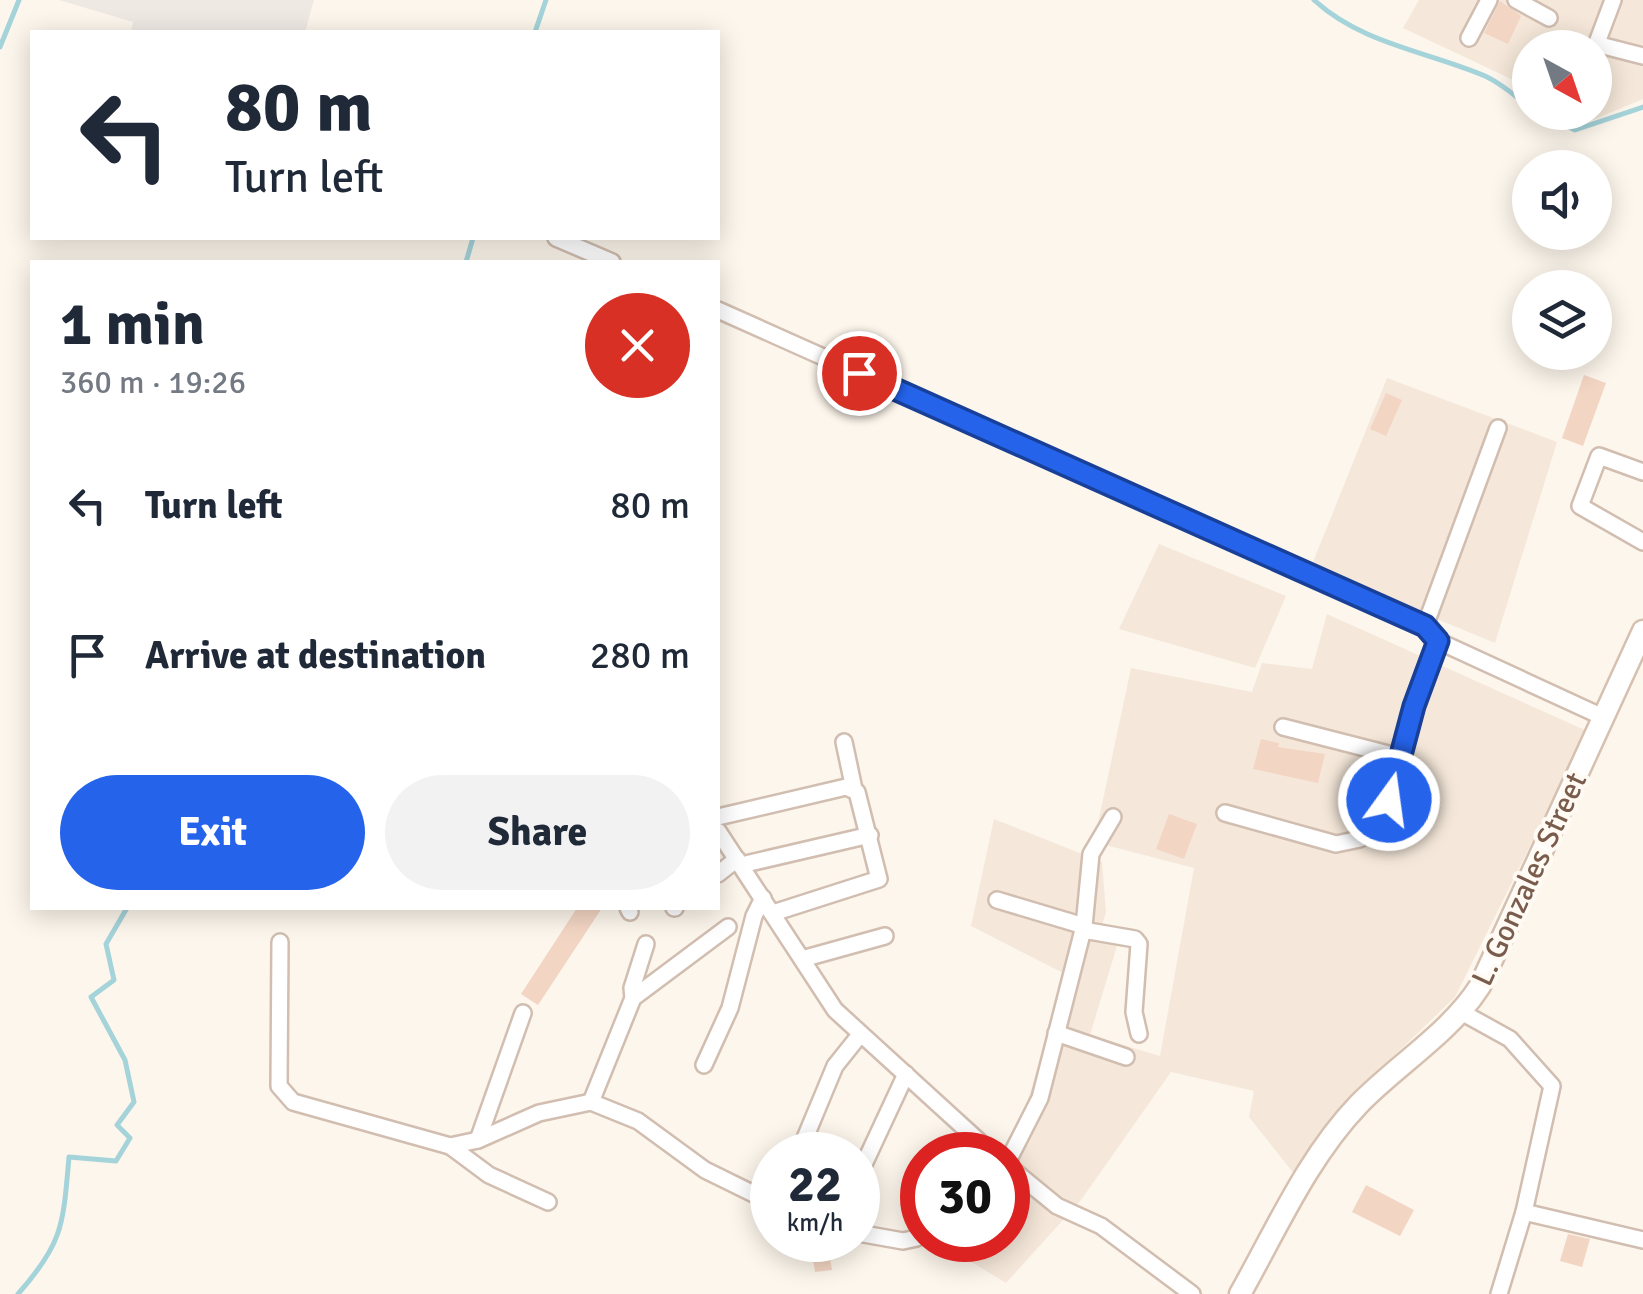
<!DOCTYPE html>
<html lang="en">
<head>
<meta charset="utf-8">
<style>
  :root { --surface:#fff; --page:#f2f2f3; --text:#1f2937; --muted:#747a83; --accent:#2563eb }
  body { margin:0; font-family:Signika,sans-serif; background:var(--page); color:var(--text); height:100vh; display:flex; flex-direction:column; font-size:38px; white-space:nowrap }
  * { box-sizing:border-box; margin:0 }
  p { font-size:32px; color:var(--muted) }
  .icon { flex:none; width:55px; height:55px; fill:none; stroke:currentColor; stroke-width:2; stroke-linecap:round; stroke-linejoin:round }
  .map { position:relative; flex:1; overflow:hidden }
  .side { position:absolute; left:30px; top:260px; width:690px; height:650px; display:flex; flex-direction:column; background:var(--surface); border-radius:0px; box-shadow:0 5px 25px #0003 }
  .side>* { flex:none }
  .hud { position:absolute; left:30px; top:30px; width:690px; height:210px; border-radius:0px; box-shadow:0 5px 25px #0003; background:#fff; color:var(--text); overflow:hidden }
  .needle { width:65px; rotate:140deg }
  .fabs { position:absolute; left:1512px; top:30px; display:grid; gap:20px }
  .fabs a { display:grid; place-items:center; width:100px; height:100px; border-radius:50%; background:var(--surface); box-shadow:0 5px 25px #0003; font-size:50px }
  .speed { position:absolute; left:750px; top:1132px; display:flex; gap:20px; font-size:50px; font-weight:700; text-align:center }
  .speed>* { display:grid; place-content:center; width:130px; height:130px; border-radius:50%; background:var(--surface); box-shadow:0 5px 25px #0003; line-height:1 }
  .speed small { font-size:25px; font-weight:400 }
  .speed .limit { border:15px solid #d22; background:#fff; color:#111 }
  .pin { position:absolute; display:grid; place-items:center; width:85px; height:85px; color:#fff; margin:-42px; border:5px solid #fff; border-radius:50%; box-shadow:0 2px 10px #0007 }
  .me { position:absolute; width:110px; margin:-55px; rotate:14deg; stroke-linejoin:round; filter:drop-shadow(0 0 8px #0008) }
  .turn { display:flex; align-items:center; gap:35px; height:210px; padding:0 30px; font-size:45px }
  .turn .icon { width:130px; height:130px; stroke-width:2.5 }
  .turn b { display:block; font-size:70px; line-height:85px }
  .round { display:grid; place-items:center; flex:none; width:105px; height:105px; border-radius:52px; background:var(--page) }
  .head { display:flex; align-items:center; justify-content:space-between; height:170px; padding:0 30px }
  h1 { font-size:60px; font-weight:700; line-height:75px }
  .action { display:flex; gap:20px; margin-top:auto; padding:20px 30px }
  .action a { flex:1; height:115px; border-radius:60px; background:var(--accent); color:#fff; font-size:40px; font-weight:700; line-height:115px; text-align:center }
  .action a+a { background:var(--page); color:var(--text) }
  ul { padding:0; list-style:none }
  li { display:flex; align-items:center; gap:30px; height:150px; padding:0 30px }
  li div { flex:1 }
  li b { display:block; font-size:38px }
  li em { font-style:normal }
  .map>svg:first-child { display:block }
  .residential { fill:#f5e8da }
  .industrial { fill:#efe9e4 }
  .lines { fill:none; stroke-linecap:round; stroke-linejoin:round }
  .stream { stroke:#a5d3da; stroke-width:5 }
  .building { fill:#f3d5c3 }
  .street-casing { stroke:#d1beb0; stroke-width:20 }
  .secondary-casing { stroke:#d6c0b0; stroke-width:25 }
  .street { stroke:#fff; stroke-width:15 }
  .secondary { stroke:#fff; stroke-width:20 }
  .route-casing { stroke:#184099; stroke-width:25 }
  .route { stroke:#2563eb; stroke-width:18 }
  .labels { text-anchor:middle; stroke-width:8; stroke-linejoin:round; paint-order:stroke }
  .street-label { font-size:30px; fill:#7a5c4d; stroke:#fffaf3 }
</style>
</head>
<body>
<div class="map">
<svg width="1643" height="1294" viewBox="0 0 1643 1294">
  <rect width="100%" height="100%" fill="#fdf6ec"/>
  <g class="residential">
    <path d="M1419,0H1643V99L1588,122L1573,113L1595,112V48H1530V88L1403,28Z"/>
    <path d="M1387,378L1557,442L1495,643L1311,567Z"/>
    <path d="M1159,544L1286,596L1255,668L1119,629Z"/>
    <path d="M1327,614L1587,731L1455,997L1343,1105L1299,1180L1249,1117L1254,1091L1171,1072L1081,1200L1006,1283L947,1247L950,1240H1008V1155H1002L1011,1150L1069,976L971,926L994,819L1102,862L1106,913L1100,930L1120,936L1090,1035L1160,1056L1194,868L1094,842L1131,668L1252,692L1262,663L1312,669Z"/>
  </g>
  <path class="industrial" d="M59,0H314L305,32H131L133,22Z"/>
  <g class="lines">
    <g class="stream">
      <path d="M1314,0C1362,44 1426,51 1485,76C1501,83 1516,97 1530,107"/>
      <path d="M535,32L546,0"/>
      <path d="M0,47L19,0"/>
      <path d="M1538,112L1575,130L1643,107"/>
      <path d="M466,262L473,238"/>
      <path d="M18,1294C64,1242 63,1224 69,1157L116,1161L130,1138L117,1125L134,1102L125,1060L91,997L114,980L106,944L127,908"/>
    </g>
  </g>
  <g class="building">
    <path d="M1500,1L1521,16L1508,44L1484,33Z"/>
    <path d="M1584,375L1606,383L1583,446L1562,438Z"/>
    <path d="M1386,393L1402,400L1386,436L1370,429Z"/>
    <path d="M1261,739L1279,743L1278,747L1325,754L1318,783L1253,769Z"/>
    <path d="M1350,765L1374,770L1369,792L1345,786Z"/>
    <path d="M1169,814L1197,824L1184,859L1156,849Z"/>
    <path d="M577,908H602L538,1005L521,994Z"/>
    <path d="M1366,1185L1414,1210L1400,1236L1352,1212Z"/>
    <path d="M1568,1234L1590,1239L1582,1267L1560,1261Z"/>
    <path d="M827,1240L832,1270L815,1272L810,1241Z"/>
  </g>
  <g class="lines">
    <defs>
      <g id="street">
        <path d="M1516,0L1549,18"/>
        <path d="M1469,38L1489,0"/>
        <path d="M1596,44L1643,56"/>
        <path d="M1595,48L1613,0"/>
        <path d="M556,238L612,262"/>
        <path d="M718,310L1425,626L1438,641L1605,718"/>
        <path d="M1643,472L1599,456L1580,506L1643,542"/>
        <path d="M1425,626L1498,428"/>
        <path d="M1283,727L1400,757"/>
        <path d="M844,742L854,789"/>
        <path d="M1225,813L1336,844L1360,839L1389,800L1414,706L1438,641"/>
        <path d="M718,817L846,787L857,792L879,879L773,913"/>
        <path d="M718,831L835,1010L994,1155"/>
        <path d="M741,865L870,835"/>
        <path d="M718,874L737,859"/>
        <path d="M997,900L1084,926L1040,1098L1008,1161"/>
        <path d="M628,908L630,912"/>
        <path d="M674,908H675"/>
        <path d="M1084,926L1091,854L1113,817"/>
        <path d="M1083,930L1135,939L1139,944L1134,1012L1139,1034"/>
        <path d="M280,942L279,1086L293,1102L450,1146L478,1140L539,1113L591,1102L638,1121L705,1170L766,1200L772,1198"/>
        <path d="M802,959L885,936"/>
        <path d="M633,998L632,988L646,944"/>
        <path d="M1463,1013L1510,1039L1552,1086L1524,1212L1499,1294"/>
        <path d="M1056,1033L1126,1057"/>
        <path d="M704,1065L730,1008L754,916L763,898"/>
        <path d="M591,1102L633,998L728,927"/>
        <path d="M478,1140L523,1013"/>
        <path d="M450,1146L489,1175L548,1202"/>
        <path d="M798,1155L835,1066L859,1036"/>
        <path d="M961,1155L970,1137"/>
        <path d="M1008,1166L1057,1206L1101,1226L1192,1294"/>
        <path d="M858,1177L906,1074"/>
        <path d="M1524,1212L1643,1240"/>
        <path d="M858,1233L903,1241L917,1238L922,1230"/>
      </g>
      <path id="secondary" d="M1240,1294C1276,1230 1308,1157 1359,1104C1398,1064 1450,1033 1480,986L1643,631"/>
    </defs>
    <use href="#street" class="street-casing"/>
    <use href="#secondary" class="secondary-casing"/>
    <use href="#street" class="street"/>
    <use href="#secondary" class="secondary"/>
  </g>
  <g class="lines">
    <defs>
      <path id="route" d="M859,373L1425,626L1438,641L1414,706L1389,800"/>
    </defs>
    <use href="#route" class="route-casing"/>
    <use href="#route" class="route"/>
  </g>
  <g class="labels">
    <g class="street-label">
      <text transform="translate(1529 879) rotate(-65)" y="10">L. Gonzales Street</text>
    </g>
  </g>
</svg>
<div class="fabs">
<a><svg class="needle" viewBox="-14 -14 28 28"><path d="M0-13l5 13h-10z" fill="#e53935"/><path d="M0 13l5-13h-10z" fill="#747a83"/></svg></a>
<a><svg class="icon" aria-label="sound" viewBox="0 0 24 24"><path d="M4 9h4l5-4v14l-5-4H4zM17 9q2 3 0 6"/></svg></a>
<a><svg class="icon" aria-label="layers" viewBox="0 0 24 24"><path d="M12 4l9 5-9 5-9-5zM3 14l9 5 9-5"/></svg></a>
</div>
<div class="speed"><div>22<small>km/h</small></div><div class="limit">30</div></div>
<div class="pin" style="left:859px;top:373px;background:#d93025"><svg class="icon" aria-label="arrive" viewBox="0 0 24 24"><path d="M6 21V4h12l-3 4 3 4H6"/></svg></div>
<svg class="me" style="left:1389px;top:800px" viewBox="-20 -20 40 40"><circle r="17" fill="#2563eb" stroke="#fff" stroke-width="3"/><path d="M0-11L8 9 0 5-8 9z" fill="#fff"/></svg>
<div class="hud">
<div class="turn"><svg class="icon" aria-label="left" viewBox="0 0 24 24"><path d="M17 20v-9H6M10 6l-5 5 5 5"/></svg><div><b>80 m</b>Turn left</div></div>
</div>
<section class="side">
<div class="head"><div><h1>1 min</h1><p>360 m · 19:26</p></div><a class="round" style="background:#d93025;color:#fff"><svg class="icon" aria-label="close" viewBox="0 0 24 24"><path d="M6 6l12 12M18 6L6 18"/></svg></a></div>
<ul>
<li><svg class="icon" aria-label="left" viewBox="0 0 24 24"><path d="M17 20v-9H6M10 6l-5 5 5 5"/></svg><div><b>Turn left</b></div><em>80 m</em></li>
<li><svg class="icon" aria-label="arrive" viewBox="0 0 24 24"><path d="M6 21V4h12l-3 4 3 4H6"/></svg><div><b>Arrive at destination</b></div><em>280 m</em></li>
</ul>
<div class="action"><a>Exit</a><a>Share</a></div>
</section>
</div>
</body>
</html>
